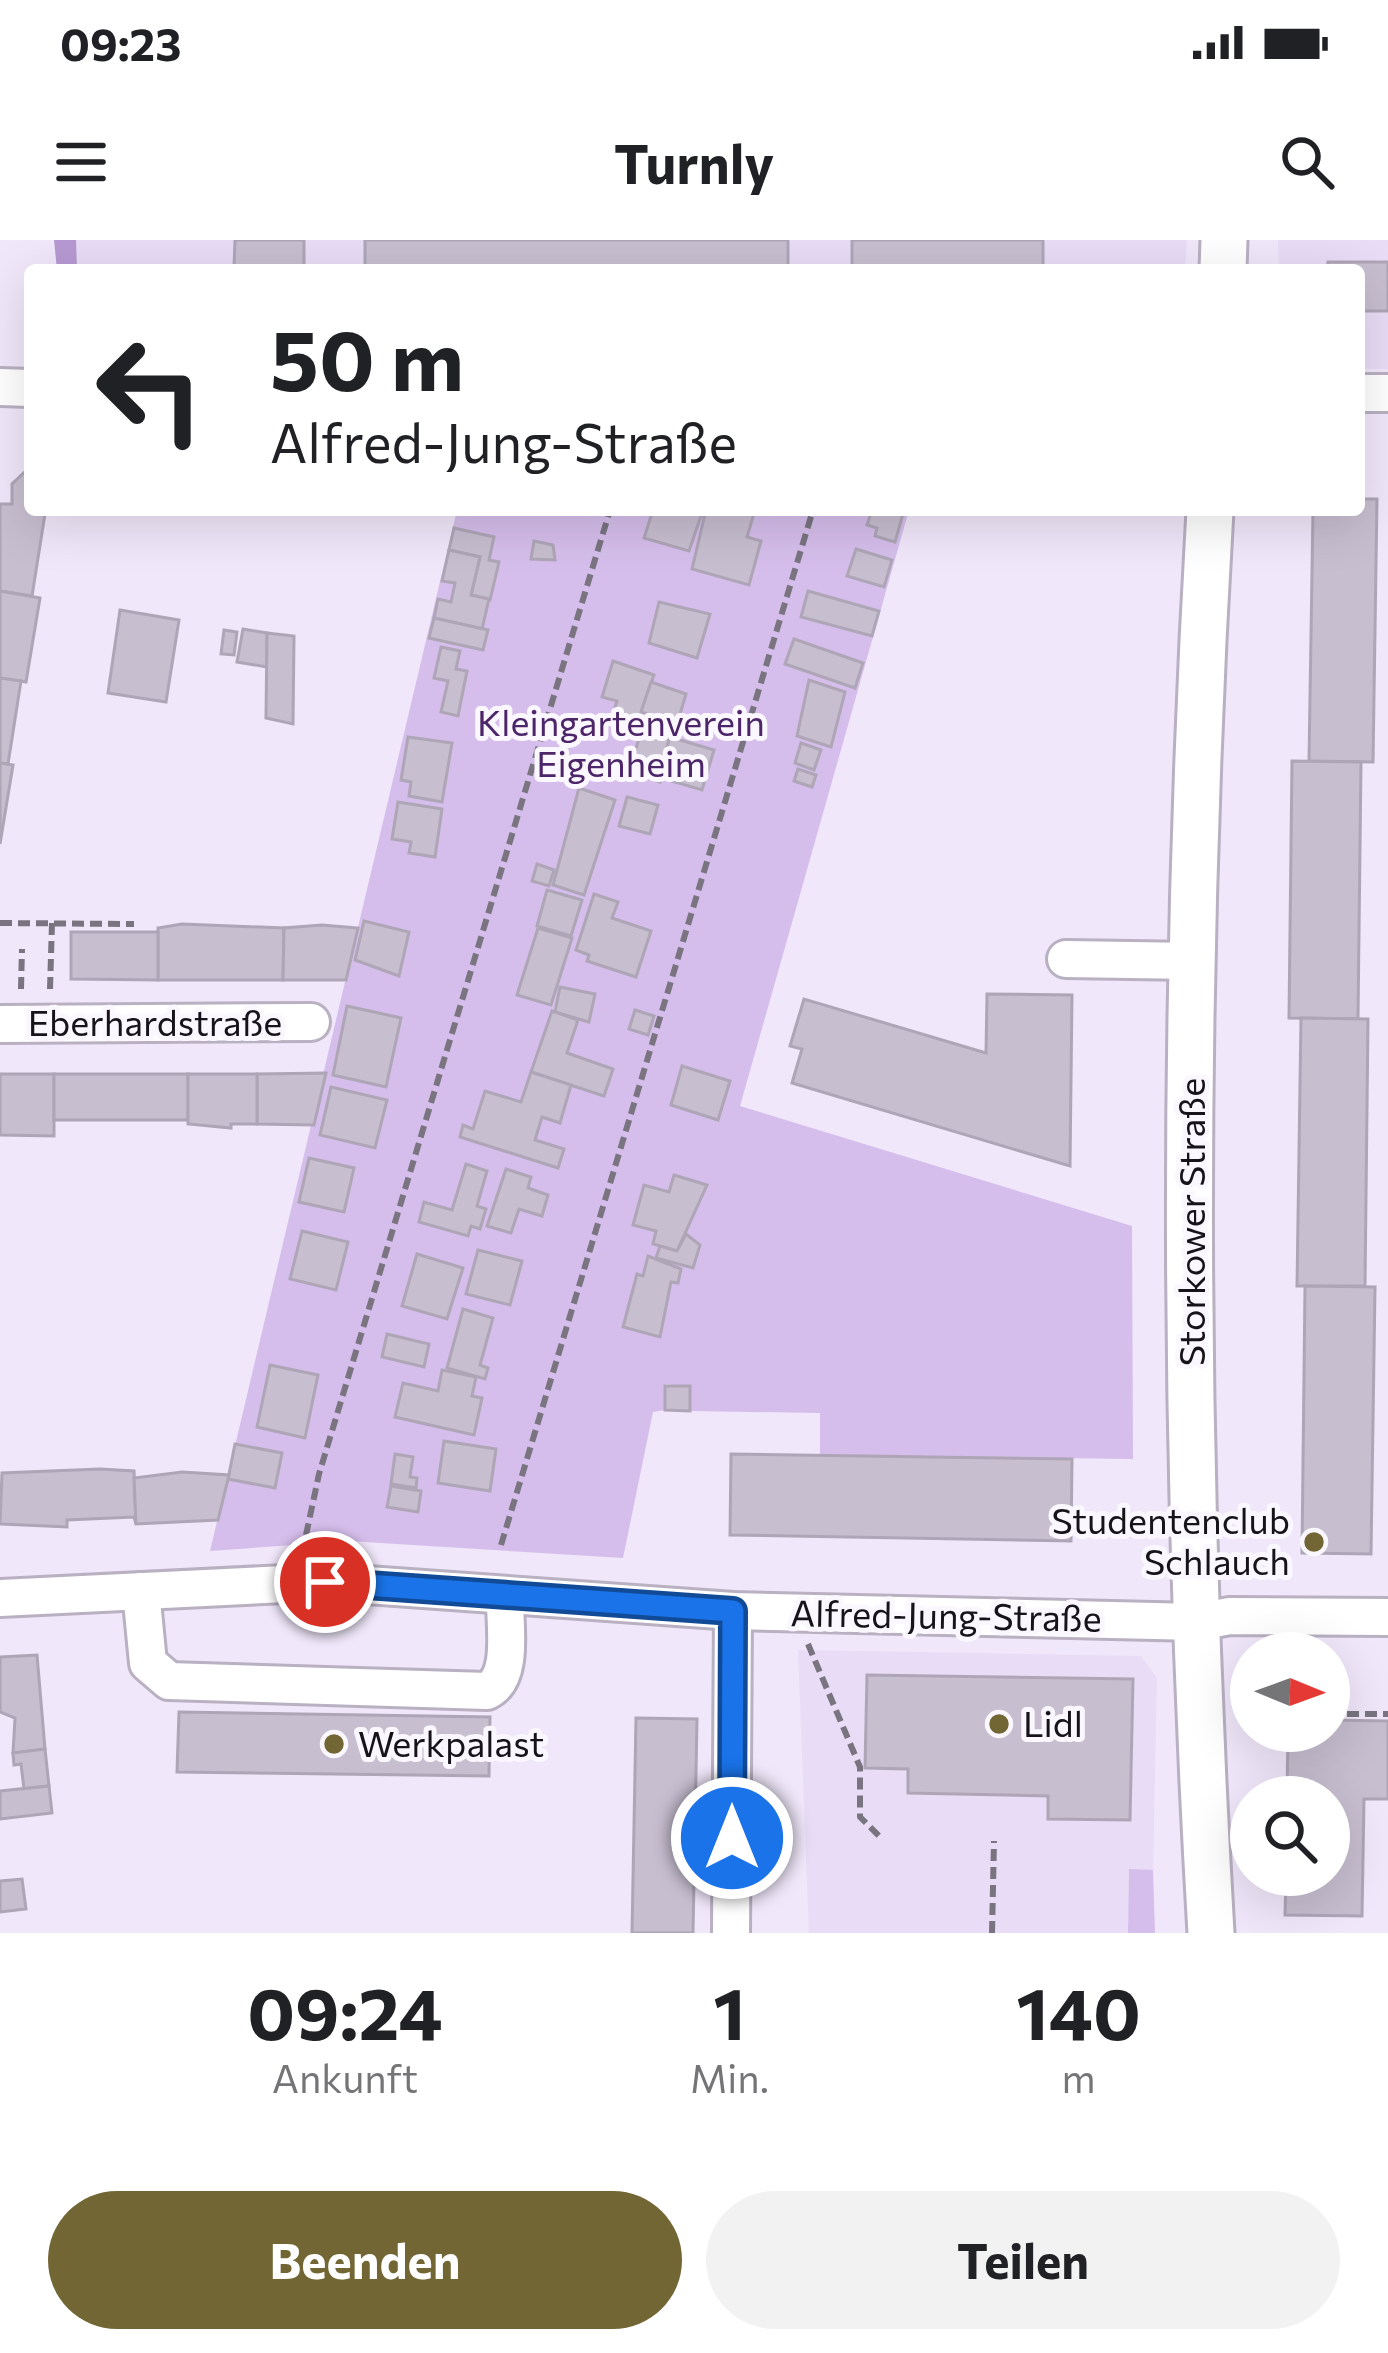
<!DOCTYPE html>
<html lang="de">
<head>
<meta charset="utf-8">
<style>
  :root { --surface:#fff; --page:#f2f2f2; --text:#202124; --muted:#757577; --accent:#726734 }
  body { margin:0; font-family:Commissioner,sans-serif; background:var(--page); color:var(--text); height:100vh; display:flex; flex-direction:column; font-size:45px; white-space:nowrap }
  * { box-sizing:border-box; margin:0 }
  p { font-size:39px; color:var(--muted) }
  .icon { flex:none; width:66px; height:66px; fill:none; stroke:currentColor; stroke-width:2; stroke-linecap:round; stroke-linejoin:round }
  .map { position:relative; height:1693px; overflow:hidden }
  .drawer { display:flex; flex-direction:column; background:var(--surface); flex:1 }
  .drawer>* { flex:none }
  .hud { position:absolute; left:24px; top:24px; width:1341px; height:252px; border-radius:12px; box-shadow:0 12px 48px #0002; background:#fff; color:var(--text); overflow:hidden }
  .needle { width:78px; rotate:91deg }
  .buttons { position:absolute; left:1230px; top:1392px; display:grid; gap:24px }
  .buttons a { display:grid; place-items:center; width:120px; height:120px; border-radius:50%; background:var(--surface); box-shadow:0 12px 48px #0002; font-size:60px }
  .pin { position:absolute; display:grid; place-items:center; width:102px; height:102px; color:#fff; margin:-51px; border:6px solid #fff; border-radius:50%; box-shadow:0 3px 12px #0007 }
  .me { position:absolute; width:132px; margin:-66px; rotate:0deg; stroke-linejoin:round; filter:drop-shadow(0 0 9px #0008) }
  .turn { display:flex; align-items:center; gap:42px; height:252px; padding:0 48px; font-size:54px }
  .turn .icon { width:156px; height:156px; stroke-width:2.5 }
  .turn b { display:block; font-size:84px; line-height:102px }
  .eta { display:flex; justify-content:space-evenly; align-items:center; height:204px; text-align:center }
  .eta b { font-size:72px; font-weight:700; line-height:84px }
  .cta { display:flex; gap:24px; margin-top:auto; padding:24px 48px }
  .cta a { flex:1; height:138px; border-radius:72px; background:var(--accent); color:#fff; font-size:48px; font-weight:700; line-height:138px; text-align:center }
  .cta a+a { background:var(--page); color:var(--text) }
  .status { display:flex; justify-content:space-between; align-items:center; height:84px; padding:0 60px; background:var(--surface); direction:ltr }
  .status svg { height:33px; fill:currentColor }
  header { display:flex; justify-content:space-between; align-items:center; height:156px; padding:0 48px; background:var(--surface); font-size:54px; font-weight:700 }
  .map>svg:first-child { display:block }
  .built { fill:#e9dcf6 }
  .green { fill:#d5beeb }
  .forest { fill:#b699d2 }
  .building { fill:#c7bed0; stroke:#aea6b7; stroke-width:3 }
  .lines { fill:none; stroke-linecap:round; stroke-linejoin:round }
  .minor-casing { stroke:#b9b0c2; stroke-width:42 }
  .major-casing { stroke:#b9b0c2; stroke-width:51 }
  .path { stroke:#797480; stroke-width:6; stroke-dasharray:12 6; stroke-linecap:butt }
  .minor { stroke:#fff; stroke-width:36 }
  .major { stroke:#fff; stroke-width:45 }
  .route-casing { stroke:#114b97; stroke-width:30 }
  .route { stroke:#1a73e8; stroke-width:21 }
  .poi-dot { fill:#726734; stroke:#fbf7fe; stroke-width:4.5 }
  .labels { text-anchor:middle; stroke-width:10; stroke-linejoin:round; paint-order:stroke }
  .park-label { font-size:36px; fill:#4d266a; stroke:#fbf7fe }
  .street-label { font-size:36px; fill:#161319; stroke:#fbf7fe }
  .poi-label { font-size:36px; fill:#161319; stroke:#fbf7fe; text-anchor:start }
</style>
</head>
<body>
<div class="status"><b>09:23</b><svg viewBox="0 0 49 12"><path d="M0 12V9h3v3zM5 12V6h3v6zM10 12V3h3v9zM15 12V0h3v12zM26 1h20v11H26zM47 4h2v5h-2z"/></svg></div>
<header><svg class="icon" aria-label="menu" viewBox="0 0 24 24"><path d="M4 6h16M4 12h16M4 18h16"/></svg>Turnly<svg class="icon" aria-label="search" viewBox="0 0 24 24"><circle cx="10" cy="10" r="6"/><path d="M15 15l6 6"/></svg></header>
<div class="map">
<svg width="1388" height="1693" viewBox="0 0 1388 1693">
  <rect width="100%" height="100%" fill="#f0e7fa"/>
  <g class="built">
    <path d="M59,0H1187L1185,30H62Z"/>
    <path d="M1278,0H1388V129H1359V30H1279Z"/>
    <path d="M798,1410L1141,1416L1157,1438L1153,1630H1129L1128,1693H809Z"/>
  </g>
  <g class="green">
    <path d="M457,270H909L740,866L1132,986L1133,1219L820,1215V1173L690,1171V1147L666,1144L665,1170L653,1172L623,1318L348,1301L210,1311Z"/>
    <path d="M1129,1629L1153,1630L1155,1693H1128Z"/>
  </g>
  <path class="forest" d="M54,0H76L77,30H57Z"/>
  <g class="building">
    <path d="M235,0H304V28L234,27Z"/>
    <rect x="365" y="0" width="423" height="30"/>
    <rect x="852" y="0" width="191" height="30"/>
    <path d="M1328,22H1388V71H1359V30H1327Z"/>
    <path d="M29,228L30,270H53L45,274L32,356L0,351V264H12V244Z"/>
    <path d="M1359,259H1377L1373,522L1309,521L1313,270H1359Z"/>
    <path d="M653,270H703L689,311L644,298Z"/>
    <path d="M706,270H755L747,297L761,301L749,345L692,329Z"/>
    <path d="M872,270H904L895,302L875,296L877,288L867,285Z"/>
    <path d="M454,288L494,297L489,320L499,322L490,360L471,355L480,317L449,310Z"/>
    <path d="M534,301L553,305L555,320L531,319Z"/>
    <path d="M856,309L892,320L884,347L847,336Z"/>
    <path d="M449,310L480,317L471,355L489,359L482,389L434,378L438,359L451,362L455,343L442,341Z"/>
    <path d="M0,351L40,358L26,442L0,438Z"/>
    <path d="M808,351L879,371L872,396L801,377Z"/>
    <path d="M659,362L710,374L697,418L649,403Z"/>
    <path d="M120,370L179,380L166,462L108,453Z"/>
    <path d="M434,378L488,390L483,410L429,398Z"/>
    <path d="M243,389L267,393V427L237,422Z"/>
    <path d="M224,390L237,392L234,415L221,414Z"/>
    <path d="M267,393L294,396L293,484L266,478Z"/>
    <path d="M794,399L863,423L855,448L785,424Z"/>
    <path d="M441,407L460,411L456,429L467,431L458,476L441,472L448,441L434,438Z"/>
    <path d="M613,421L654,435L636,487L611,479L617,461L602,457Z"/>
    <path d="M0,438L21,441L8,524L0,523Z"/>
    <path d="M809,440L845,452L831,507L797,496Z"/>
    <path d="M651,442L686,454L677,484L641,472Z"/>
    <path d="M643,485L670,494L660,542L629,532Z"/>
    <path d="M408,497L452,503L442,562L409,556L411,542L401,540Z"/>
    <path d="M670,497L714,510L702,550L658,537Z"/>
    <path d="M801,503L821,510L814,530L795,523Z"/>
    <path d="M1292,521L1361,522L1358,779L1289,778Z"/>
    <path d="M0,523L13,525L0,604Z"/>
    <path d="M798,529L816,535L812,547L794,541Z"/>
    <path d="M579,548L615,560L584,655L553,645Z"/>
    <path d="M627,557L658,565L650,594L619,586Z"/>
    <path d="M398,562L442,569L435,617L409,613L411,602L392,599Z"/>
    <path d="M537,624L554,630L549,646L532,641Z"/>
    <path d="M547,650L582,660L571,696L537,686Z"/>
    <path d="M594,654L618,662L612,678L651,691L636,737L587,721L589,715L576,710Z"/>
    <path d="M364,681L409,692L399,736L355,720Z"/>
    <path d="M182,684L284,688L283,740H158V688Z"/>
    <path d="M322,685L358,688L346,740H283L284,688Z"/>
    <path d="M538,688L572,698L551,765L517,755Z"/>
    <path d="M71,692H158V740L71,739Z"/>
    <path d="M560,747L595,754L589,782L555,772Z"/>
    <path d="M987,754L1072,755L1070,926L792,843L802,809L790,806L804,759L986,813Z"/>
    <path d="M347,766L401,778L386,847L333,835Z"/>
    <path d="M635,770L654,776L648,795L629,789Z"/>
    <path d="M552,771L578,780L567,813L613,829L604,856L531,832Z"/>
    <path d="M1301,778L1368,779L1365,1046H1297Z"/>
    <path d="M682,826L730,841L718,880L671,865Z"/>
    <path d="M531,832L571,845L560,883L542,877L535,900L564,909L558,928L460,897L463,885L473,889L485,851L521,862Z"/>
    <path d="M326,833L314,885L257,884V834Z"/>
    <path d="M0,834H54V896L0,895Z"/>
    <rect x="54" y="834" width="134" height="46"/>
    <path d="M188,834H257V884H231V888L188,884Z"/>
    <path d="M331,847L387,860L375,908L320,895Z"/>
    <path d="M309,918L354,928L344,972L299,962Z"/>
    <path d="M466,924L487,931L477,966L486,969L480,989L471,986L468,996L419,982L424,962L452,970Z"/>
    <path d="M506,929L531,937L528,948L548,955L542,976L519,969L511,993L487,986Z"/>
    <path d="M674,935L707,945L677,1011L653,1004L656,991L633,985L644,945L669,952Z"/>
    <path d="M302,991L348,1002L336,1050L290,1039Z"/>
    <path d="M686,994L700,1005L693,1028L656,1018L660,1006L677,1011Z"/>
    <path d="M478,1010L522,1021L510,1065L466,1054Z"/>
    <path d="M417,1014L463,1028L447,1079L402,1066Z"/>
    <path d="M648,1016L681,1029L678,1043L671,1042L660,1097L623,1087L637,1034L643,1036Z"/>
    <path d="M1305,1046L1375,1047L1371,1314L1302,1313Z"/>
    <path d="M463,1069L493,1078L480,1125L488,1128L485,1139L447,1128Z"/>
    <path d="M387,1094L429,1104L424,1127L382,1117Z"/>
    <path d="M270,1125L318,1135L305,1198L257,1187Z"/>
    <path d="M442,1130L476,1137L472,1156L482,1158L474,1195L395,1177L403,1143L438,1151Z"/>
    <path d="M665,1146H690V1171L665,1170Z"/>
    <path d="M444,1201L496,1209L490,1251L438,1243Z"/>
    <path d="M235,1204L282,1213L275,1248L228,1239Z"/>
    <path d="M395,1214L413,1217L410,1237L417,1238L416,1248L391,1244Z"/>
    <path d="M731,1214L1072,1219L1071,1301L730,1295Z"/>
    <path d="M100,1229L134,1231L136,1284L134,1277L67,1280V1287L0,1284L2,1233Z"/>
    <path d="M182,1232L229,1235L218,1280L136,1284L134,1238Z"/>
    <path d="M391,1246L421,1251L418,1272L387,1267Z"/>
    <path d="M37,1415L45,1509L13,1513L15,1478L0,1472V1417Z"/>
    <path d="M867,1435L1133,1439L1130,1580L1048,1579V1556L908,1553V1529L865,1528Z"/>
    <path d="M179,1472L490,1477L489,1536L177,1532Z"/>
    <path d="M636,1478L697,1479L693,1693H632Z"/>
    <path d="M1329,1480L1388,1481V1559H1364L1362,1676L1285,1675L1286,1635H1329V1557H1287L1288,1491H1329Z"/>
    <path d="M45,1509L49,1546L24,1549L21,1524L14,1525L13,1513Z"/>
    <path d="M49,1546L52,1573L0,1579V1551Z"/>
    <path d="M22,1639L26,1669L0,1672V1641Z"/>
  </g>
  <g class="lines">
    <defs>
      <g id="minor">
        <path d="M0,147L30,148"/>
        <path d="M1359,153H1388"/>
        <path d="M1066,719L1194,721"/>
        <path d="M0,784L311,782"/>
        <path d="M141,1351L148,1423L169,1441L487,1451C515,1437 504,1383 505,1355"/>
        <path d="M0,1358L325,1342L733,1371L1197,1382L1230,1376L1388,1377"/>
        <path d="M731,1693L733,1371"/>
      </g>
      <g id="major">
        <path d="M1223,30L1224,0"/>
        <path d="M1210,270C1182,743 1183,1220 1211,1693"/>
      </g>
    </defs>
    <use href="#minor" class="minor-casing"/>
    <use href="#major" class="major-casing"/>
    <g class="path">
      <path d="M0,683L134,684"/>
      <path d="M21,749L22,709"/>
      <path d="M50,749L52,683"/>
      <path d="M306,1295L319,1234L610,270"/>
      <path d="M501,1305L813,270"/>
      <path d="M808,1404L860,1527V1577L881,1598"/>
      <path d="M1247,1468H1251"/>
      <path d="M1329,1474H1388"/>
      <path d="M992,1693L994,1601"/>
    </g>
    <use href="#minor" class="minor"/>
    <use href="#major" class="major"/>
  </g>
  <g class="lines">
    <defs>
      <path id="route" d="M325,1342L733,1371L732,1598"/>
    </defs>
    <use href="#route" class="route-casing"/>
    <use href="#route" class="route"/>
  </g>
  <g class="poi-dot">
    <circle cx="1314" cy="1302" r="12"/>
    <circle cx="999" cy="1484" r="12"/>
    <circle cx="334" cy="1504" r="12"/>
  </g>
  <g class="labels">
    <g class="park-label">
      <text x="621" y="496">Kleingartenverein<tspan x="621" dy="41">Eigenheim</tspan></text>
    </g>
    <g class="street-label">
      <text x="155" y="796">Eberhardstraße</text>
      <text transform="translate(1192 982) rotate(-90)" y="13">Storkower Straße</text>
      <text transform="translate(946 1376) rotate(1)" y="13">Alfred-Jung-Straße</text>
    </g>
    <g class="poi-label">
      <text x="1290" y="1294" text-anchor="end">Studentenclub<tspan x="1290" dy="41">Schlauch</tspan></text>
      <text x="1023" y="1497">Lidl</text>
      <text x="358" y="1517">Werkpalast</text>
    </g>
  </g>
</svg>
<div class="buttons">
<a><svg class="needle" viewBox="-14 -14 28 28"><path d="M0-13l5 13h-10z" fill="#e53935"/><path d="M0 13l5-13h-10z" fill="#757577"/></svg></a>
<a><svg class="icon" aria-label="search" viewBox="0 0 24 24"><circle cx="10" cy="10" r="6"/><path d="M15 15l6 6"/></svg></a>
</div>
<div class="pin" style="left:325px;top:1342px;background:#d93025"><svg class="icon" aria-label="arrive" viewBox="0 0 24 24"><path d="M6 21V4h12l-3 4 3 4H6"/></svg></div>
<svg class="me" style="left:732px;top:1598px" viewBox="-20 -20 40 40"><circle r="17" fill="#1a73e8" stroke="#fff" stroke-width="3"/><path d="M0-11L8 9 0 5-8 9z" fill="#fff"/></svg>
<div class="hud">
<div class="turn"><svg class="icon" aria-label="left" viewBox="0 0 24 24"><path d="M17 20v-9H6M10 6l-5 5 5 5"/></svg><div><b>50 m</b>Alfred-Jung-Straße</div></div>
</div>
</div>
<section class="drawer">
<div class="eta">
<div><b>09:24</b><p>Ankunft</p></div>
<div><b>1</b><p>Min.</p></div>
<div><b>140</b><p>m</p></div>
</div>
<div class="cta"><a>Beenden</a><a>Teilen</a></div>
</section>
</body>
</html>
